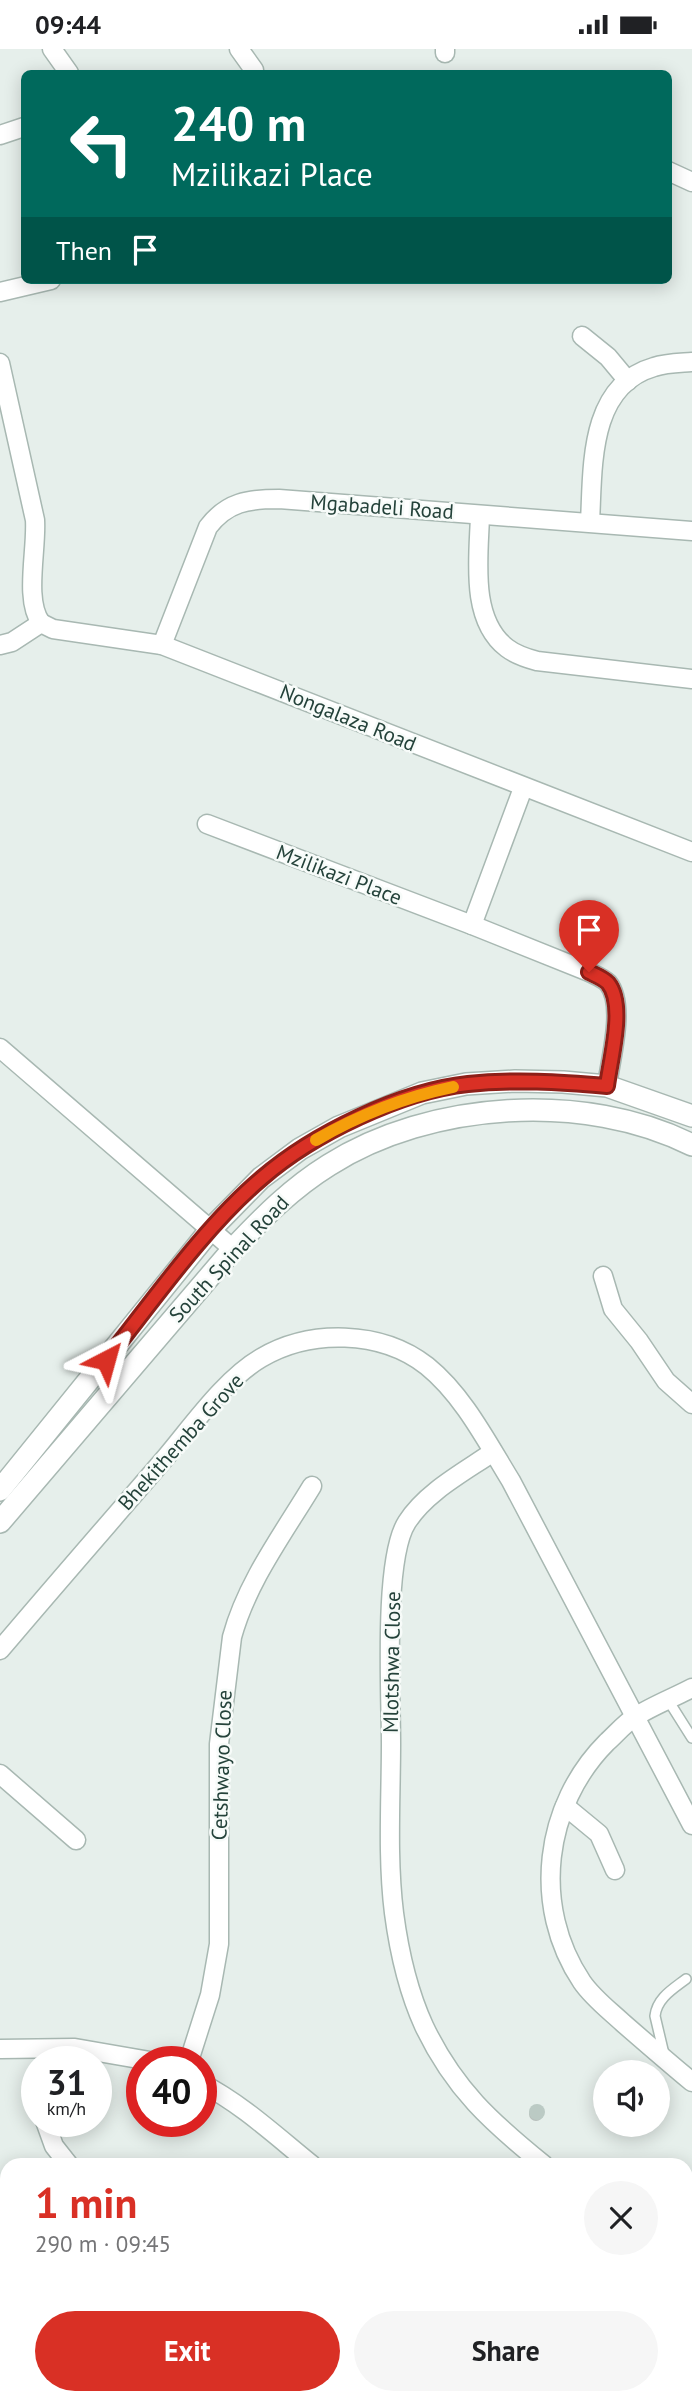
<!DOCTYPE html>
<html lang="en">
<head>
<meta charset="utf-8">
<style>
  :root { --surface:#fff; --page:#f6f6f6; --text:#202124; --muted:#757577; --accent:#d93025 }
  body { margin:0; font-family:"PT Sans",sans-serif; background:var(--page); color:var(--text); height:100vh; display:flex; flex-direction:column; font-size:26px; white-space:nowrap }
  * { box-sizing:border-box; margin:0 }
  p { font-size:23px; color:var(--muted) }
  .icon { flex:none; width:38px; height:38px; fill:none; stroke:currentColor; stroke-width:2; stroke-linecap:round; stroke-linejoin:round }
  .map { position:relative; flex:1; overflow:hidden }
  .sheet { position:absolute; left:0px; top:2109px; width:693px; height:247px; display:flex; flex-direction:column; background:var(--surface); border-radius:21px 21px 0 0; box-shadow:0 4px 18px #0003 }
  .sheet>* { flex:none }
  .top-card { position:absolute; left:21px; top:21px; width:651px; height:214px; border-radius:10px; box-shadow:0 4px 18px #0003; background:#00695c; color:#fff; overflow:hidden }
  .tools { position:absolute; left:593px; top:2011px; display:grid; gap:14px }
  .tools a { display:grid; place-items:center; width:77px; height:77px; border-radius:50%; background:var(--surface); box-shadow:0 4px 18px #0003; font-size:35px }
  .speed { position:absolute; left:21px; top:1997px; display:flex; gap:14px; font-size:35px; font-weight:700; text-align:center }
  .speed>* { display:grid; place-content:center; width:91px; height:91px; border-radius:50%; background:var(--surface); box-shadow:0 4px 18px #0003; line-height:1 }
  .speed small { font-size:18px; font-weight:400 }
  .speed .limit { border:10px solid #d22; background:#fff; color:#111 }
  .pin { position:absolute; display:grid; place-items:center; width:60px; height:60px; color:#fff; margin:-72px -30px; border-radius:50% 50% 50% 0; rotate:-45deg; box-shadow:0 0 7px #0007 }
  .pin .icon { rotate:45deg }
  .me { position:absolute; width:77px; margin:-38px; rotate:39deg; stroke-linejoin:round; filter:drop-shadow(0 0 5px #0008) }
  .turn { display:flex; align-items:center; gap:24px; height:147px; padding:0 35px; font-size:32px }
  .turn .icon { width:91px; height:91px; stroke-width:2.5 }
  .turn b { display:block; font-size:49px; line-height:60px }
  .then { display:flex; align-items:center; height:66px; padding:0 35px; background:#0003; gap:14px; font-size:26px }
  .round { display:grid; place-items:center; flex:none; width:74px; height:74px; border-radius:37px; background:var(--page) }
  .overview { display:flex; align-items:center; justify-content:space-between; height:119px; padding:0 35px }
  h1 { font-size:42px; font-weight:600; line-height:52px; color:var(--accent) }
  .action { display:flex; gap:14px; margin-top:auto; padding:14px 35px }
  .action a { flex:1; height:80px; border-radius:42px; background:var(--accent); color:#fff; font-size:28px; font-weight:600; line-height:80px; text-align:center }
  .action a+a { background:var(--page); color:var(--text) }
  .status { display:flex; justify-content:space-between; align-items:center; height:49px; padding:0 35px; background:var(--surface); direction:ltr }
  .status svg { height:19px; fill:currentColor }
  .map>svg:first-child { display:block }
  .shadow { fill:#0003 }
  .building { fill:#bbcac4 }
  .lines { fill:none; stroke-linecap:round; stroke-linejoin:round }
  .service-casing { stroke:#a8b8b2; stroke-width:12 }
  .minor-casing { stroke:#a8b8b2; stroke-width:21 }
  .tertiary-casing { stroke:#a8b8b2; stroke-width:24 }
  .service { stroke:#fff; stroke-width:9 }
  .minor { stroke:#fff; stroke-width:18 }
  .tertiary { stroke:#fff; stroke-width:21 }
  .route-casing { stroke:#8d1f18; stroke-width:18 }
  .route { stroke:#d93025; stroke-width:12 }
  .slow { stroke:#f59e0b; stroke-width:12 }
  .labels { text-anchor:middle; stroke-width:5; stroke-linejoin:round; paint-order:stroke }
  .street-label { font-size:21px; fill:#24423a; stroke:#f7fbf9 }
</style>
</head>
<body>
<div class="status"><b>09:44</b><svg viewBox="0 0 49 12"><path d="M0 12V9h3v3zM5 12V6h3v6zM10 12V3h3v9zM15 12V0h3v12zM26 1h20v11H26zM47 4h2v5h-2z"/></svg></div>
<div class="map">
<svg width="692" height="2354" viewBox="0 0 692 2354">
  <rect width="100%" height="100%" fill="#e6efeb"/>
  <circle class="shadow" cx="536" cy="2065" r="7"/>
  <circle class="building" cx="537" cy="2063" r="8"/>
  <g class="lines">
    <defs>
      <g id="service">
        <path d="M668,1651L692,1689"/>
        <path d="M664,2005L655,1967C657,1949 673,1940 686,1930"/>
      </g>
      <g id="minor">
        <path d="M52,0L69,24"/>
        <path d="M239,0L254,21"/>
        <path d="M445,4V0"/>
        <path d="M0,86L24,78"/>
        <path d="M668,122L692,133"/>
        <path d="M0,243L51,231"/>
        <path d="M582,287L608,308L628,332"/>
        <path d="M0,314L35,471C37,501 24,551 41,574"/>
        <path d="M480,466C479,507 469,570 507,599C516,606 526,609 537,612L692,630"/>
        <path d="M590,473C593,419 588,337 654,318C666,314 680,314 692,313"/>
        <path d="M0,596L12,593L41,574L53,580L162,596L692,803"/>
        <path d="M162,596L208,478C227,453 248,450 279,450L692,482"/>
        <path d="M207,775L472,876L589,923C595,926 603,929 608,934C626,956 610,1011 607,1037"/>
        <path d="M472,876L523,739"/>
        <path d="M0,999L233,1200"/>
        <path d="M603,1227L613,1260L639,1292L666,1332L692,1355"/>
        <path d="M493,1403C464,1423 426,1443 407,1473C383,1510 391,1646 391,1694C391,1750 387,1808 394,1864C399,1902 408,1942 424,1977C454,2040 491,2073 544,2116"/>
        <path d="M0,1601C55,1536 111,1472 166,1408C193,1376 225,1330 261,1309C310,1280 381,1281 427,1317C463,1346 487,1393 511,1432L692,1776"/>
        <path d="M692,1639C673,1649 652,1657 635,1668C625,1674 616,1685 607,1693C544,1756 531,1857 582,1933C593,1949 609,1961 623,1974C646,1994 669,2014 692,2033"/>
        <path d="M0,1725L76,1791"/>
        <path d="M565,1757L599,1785L615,1821"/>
        <path d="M0,2000L75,1999L150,2012"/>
        <path d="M189,2012L210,1946L219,1895V1695L232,1588C247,1533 283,1485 312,1437"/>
        <path d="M201,2034C242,2055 276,2087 312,2116"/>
        <path d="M45,2072L54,2097L69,2116"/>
        <path d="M686,2224L692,2227"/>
        <path d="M0,2299L7,2303"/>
        <path d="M49,2348L51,2354"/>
        <path d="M351,2348L358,2354"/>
        <path d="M596,2348L608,2354"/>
        <path d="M234,2354V2348"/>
      </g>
      <g id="tertiary">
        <path d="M0,1441L211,1180L261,1129L300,1100L339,1078L422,1044L466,1035L515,1032L563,1033L607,1037L692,1067"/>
        <path d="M0,1473L233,1200C263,1168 292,1139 329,1116C430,1052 585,1042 692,1096"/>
      </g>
    </defs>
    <use href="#service" class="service-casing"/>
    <use href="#minor" class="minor-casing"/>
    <use href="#tertiary" class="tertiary-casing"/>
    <use href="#service" class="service"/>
    <use href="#minor" class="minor"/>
    <use href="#tertiary" class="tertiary"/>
  </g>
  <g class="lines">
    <defs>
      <path id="route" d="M106,1311C153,1252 205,1177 262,1129C313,1085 401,1042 468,1035C514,1030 560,1033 607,1037C610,1011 626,956 608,934C603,929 595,926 589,923"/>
    </defs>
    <use href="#route" class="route-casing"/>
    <use href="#route" class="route"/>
    <path class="slow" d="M316,1091C359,1066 405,1048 453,1038"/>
  </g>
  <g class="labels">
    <g class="street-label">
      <text transform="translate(382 458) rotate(4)" y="7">Mgabadeli Road</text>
      <text transform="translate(348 669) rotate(22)" y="7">Nongalaza Road</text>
      <text transform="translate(339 826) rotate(21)" y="7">Mzilikazi Place</text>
      <text transform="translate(229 1210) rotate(-47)" y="7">South Spinal Road</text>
      <text transform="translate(181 1393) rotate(-48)" y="7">Bhekithemba Grove</text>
      <text transform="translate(392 1613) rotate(-89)" y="7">Mlotshwa Close</text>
      <text transform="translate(222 1716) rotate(-88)" y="7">Cetshwayo Close</text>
    </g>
  </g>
</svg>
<div class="tools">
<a><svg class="icon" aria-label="sound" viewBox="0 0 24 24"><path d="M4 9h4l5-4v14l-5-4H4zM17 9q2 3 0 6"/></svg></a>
</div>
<div class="speed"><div>31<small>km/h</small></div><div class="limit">40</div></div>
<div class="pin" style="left:589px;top:923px;background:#d93025"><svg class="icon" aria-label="arrive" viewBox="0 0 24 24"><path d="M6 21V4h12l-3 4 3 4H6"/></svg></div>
<svg class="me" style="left:106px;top:1311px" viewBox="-20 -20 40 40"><path d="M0-17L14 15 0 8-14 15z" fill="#d93025" stroke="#fff" stroke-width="4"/></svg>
<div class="top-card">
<div class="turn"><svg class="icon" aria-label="left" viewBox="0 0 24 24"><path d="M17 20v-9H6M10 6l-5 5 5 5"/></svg><div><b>240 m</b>Mzilikazi Place</div></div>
<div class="then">Then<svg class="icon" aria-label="arrive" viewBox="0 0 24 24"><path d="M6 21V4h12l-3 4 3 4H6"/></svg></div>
</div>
<section class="sheet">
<div class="overview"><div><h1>1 min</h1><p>290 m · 09:45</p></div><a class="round"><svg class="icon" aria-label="close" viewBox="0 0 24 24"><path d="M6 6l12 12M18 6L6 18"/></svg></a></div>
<div class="action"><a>Exit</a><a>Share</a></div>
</section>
</div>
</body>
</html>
